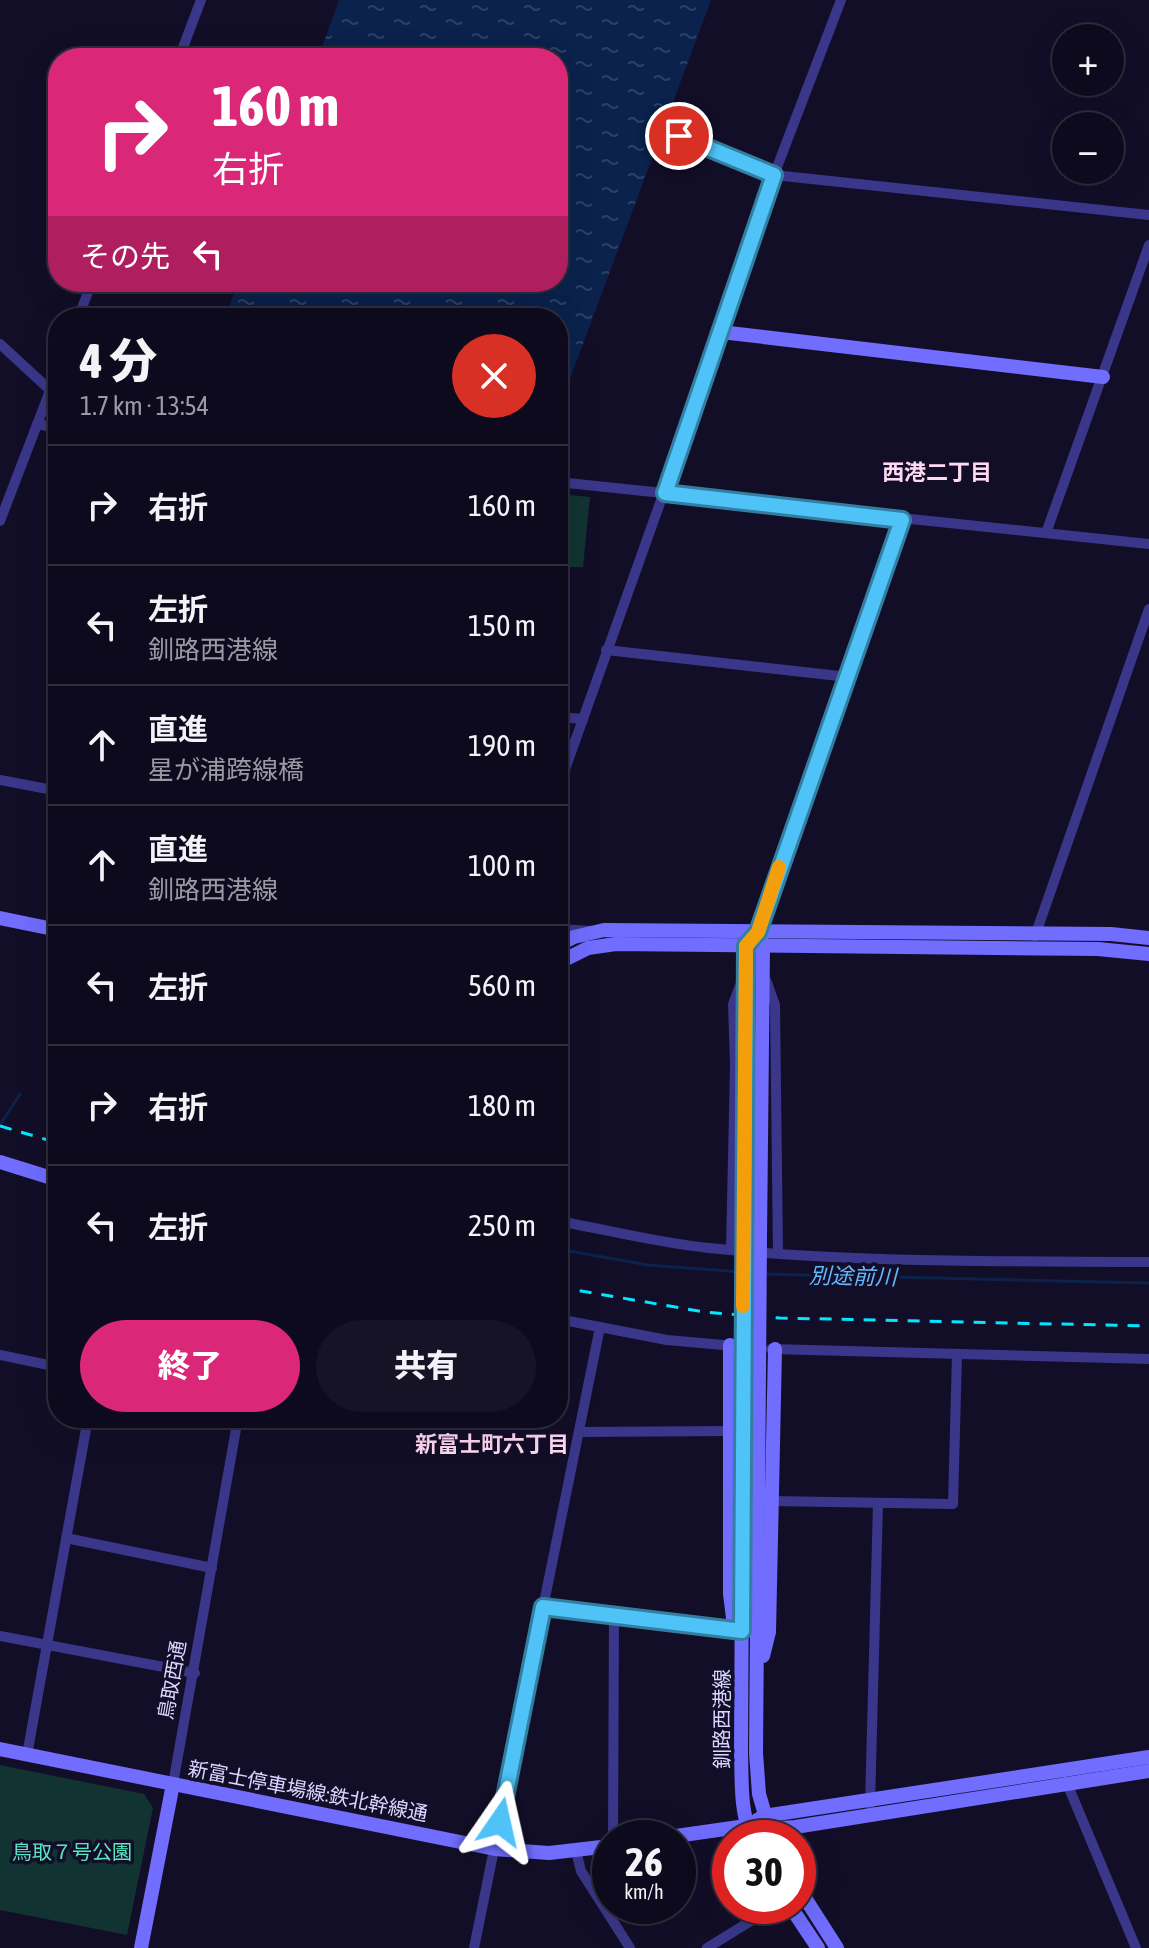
<!DOCTYPE html>
<html lang="ja">
<head>
<meta charset="utf-8">
<style>
  :root { --surface:#0e0a1e; --page:#171327; --text:#f1f3f6; --muted:#9b9aa4; --line:#2e2b3c; --accent:#db2777 }
  body { margin:0; font-family:"Asap Condensed","Noto Sans JP",sans-serif; background:var(--page); color:var(--text); height:100vh; display:flex; flex-direction:column; font-size:30px; white-space:nowrap }
  * { box-sizing:border-box; margin:0 }
  p { font-size:26px; color:var(--muted) }
  .icon { flex:none; width:44px; height:44px; fill:none; stroke:currentColor; stroke-width:2; stroke-linecap:round; stroke-linejoin:round }
  .map { position:relative; flex:1; overflow:hidden }
  .drawer { position:absolute; left:48px; top:308px; width:520px; height:1120px; display:flex; flex-direction:column; background:var(--surface); border-radius:32px; box-shadow:0 8px 32px #0002,0 0 0 2px var(--line) }
  .drawer>* { flex:none }
  .hud { position:absolute; left:48px; top:48px; width:520px; height:244px; border-radius:32px; box-shadow:0 8px 32px #0002,0 0 0 2px var(--line); background:#db2777; color:#fff; overflow:hidden }
  .tools { position:absolute; left:1052px; top:24px; display:grid; gap:16px }
  .tools a { display:grid; place-items:center; width:72px; height:72px; border-radius:50%; background:var(--surface); box-shadow:0 8px 32px #0002,0 0 0 2px var(--line); font-size:40px }
  .speed { position:absolute; left:592px; top:1820px; display:flex; gap:16px; font-size:40px; font-weight:700; text-align:center }
  .speed>* { display:grid; place-content:center; width:104px; height:104px; border-radius:50%; background:var(--surface); box-shadow:0 8px 32px #0002,0 0 0 2px var(--line); line-height:1 }
  .speed small { font-size:20px; font-weight:400 }
  .speed .limit { border:12px solid #d22; background:#fff; color:#111 }
  .pin { position:absolute; display:grid; place-items:center; width:68px; height:68px; color:#fff; margin:-34px; border:4px solid #fff; border-radius:50%; box-shadow:0 2px 8px #0007 }
  .me { position:absolute; width:88px; margin:-44px; rotate:11deg; stroke-linejoin:round; filter:drop-shadow(0 0 6px #0008) }
  .turn { display:flex; align-items:center; gap:28px; height:168px; padding:0 32px; font-size:36px }
  .turn .icon { width:104px; height:104px; stroke-width:2.5 }
  .turn b { display:block; font-size:56px; line-height:68px }
  .then { display:flex; align-items:center; height:76px; padding:0 32px; background:#0003; gap:16px; font-size:30px }
  .round { display:grid; place-items:center; flex:none; width:84px; height:84px; border-radius:42px; background:var(--page) }
  .head { display:flex; align-items:center; justify-content:space-between; height:136px; padding:0 32px }
  h1 { font-size:48px; font-weight:800; line-height:60px }
  .primary-button { display:flex; gap:16px; margin-top:auto; padding:16px 32px }
  .primary-button a { flex:1; height:92px; border-radius:48px; background:var(--accent); color:#fff; font-size:32px; font-weight:800; line-height:92px; text-align:center }
  .primary-button a+a { background:var(--page); color:var(--text) }
  ul { padding:0; list-style:none }
  li { display:flex; align-items:center; gap:24px; height:120px; padding:0 32px; border-top:2px solid var(--line) }
  li div { flex:1 }
  li b { display:block; font-size:30px }
  li em { font-style:normal }
  .map>svg:first-child { display:block }
  .park { fill:#113331 }
  .water { fill:url(#water-ripples) }
  .lines { fill:none; stroke-linecap:round; stroke-linejoin:round }
  .stream { stroke:#0a224c; stroke-width:3 }
  .street { stroke:#3a378a; stroke-width:10 }
  .secondary { stroke:#706dff; stroke-width:14 }
  .rail { stroke:#02e7ff; stroke-width:3; stroke-dasharray:12 10; stroke-linecap:butt }
  .secondary-bridge { stroke:#706dff; stroke-width:14 }
  .route-casing { stroke:#337fa1; stroke-width:20 }
  .route { stroke:#4fc3f7; stroke-width:14 }
  .slow { stroke:#f59e0b; stroke-width:14 }
  .labels { text-anchor:middle; stroke-width:7; stroke-linejoin:round; paint-order:stroke }
  .street-label { font-size:20px; fill:#dad6ff; stroke:#130e28 }
  .park-label { font-size:20px; fill:#5be6c2; stroke:#130e28 }
  .neighbourhood-label { font-size:22px; font-weight:bold; fill:#ffd8f1; stroke:#130e28 }
  .water-label { font-size:22px; font-style:italic; fill:#64b8ff; stroke:#130e28 }
</style>
</head>
<body>
<div class="map">
<svg width="1149" height="1948" viewBox="0 0 1149 1948">
  <defs>
    <pattern id="water-ripples" width="26" height="14" patternUnits="userSpaceOnUse" patternTransform="scale(2)"><rect width="26" height="14" fill="#0a224c"/><path d="M2 4q2-2 4 0t4 0M15 11q2-2 4 0t4 0" fill="none" stroke="#2d4167"/></pattern>
  </defs>
  <rect width="100%" height="100%" fill="#130e28"/>
  <g class="park">
    <path d="M558,494L590,497L583,567H570L566,603L558,602Z"/>
    <path d="M0,1765L144,1794L153,1808L127,1935L0,1910Z"/>
  </g>
  <path class="water" d="M339,0H711L558,411V318H225L238,282H558V58H318Z"/>
  <g class="lines">
    <g class="stream">
      <path d="M0,1125L20,1094"/>
      <path d="M558,1249L648,1265L741,1272"/>
      <path d="M764,1274L1149,1283"/>
    </g>
    <g class="street">
      <path d="M179,58L201,0"/>
      <path d="M679,136L774,175L1149,215"/>
      <path d="M78,318L92,282"/>
      <path d="M0,344L50,390"/>
      <path d="M37,424L58,428"/>
      <path d="M558,482L1149,544"/>
      <path d="M0,521L58,370"/>
      <path d="M1046,533L1149,245"/>
      <path d="M606,650L848,677"/>
      <path d="M558,717L583,719"/>
      <path d="M0,780L58,791"/>
      <path d="M558,789L721,332L774,175L841,0"/>
      <path d="M558,929L592,931"/>
      <path d="M1035,936L1149,609"/>
      <path d="M766,980L775,1005L778,1252"/>
      <path d="M558,1221C608,1230 658,1243 709,1248C855,1263 1002,1261 1149,1262"/>
      <path d="M731,1250L735,1065L733,1004L743,978"/>
      <path d="M558,1319L667,1340L735,1346"/>
      <path d="M771,1349L1149,1359"/>
      <path d="M0,1355L58,1367"/>
      <path d="M579,1432L731,1431"/>
      <path d="M771,1501L953,1504L957,1355"/>
      <path d="M66,1538L212,1568"/>
      <path d="M543,1607L740,1631"/>
      <path d="M0,1636L195,1673"/>
      <path d="M27,1755L88,1418"/>
      <path d="M1066,1781L1136,1948"/>
      <path d="M173,1784L238,1418"/>
      <path d="M870,1805L878,1503"/>
      <path d="M613,1838L614,1614"/>
      <path d="M576,1851L581,1871L630,1948"/>
      <path d="M474,1948L600,1327"/>
      <path d="M707,1948L775,1906"/>
    </g>
    <g class="secondary">
      <path d="M721,332L1103,377"/>
      <path d="M0,918L58,930"/>
      <path d="M558,945L574,937L604,930L1111,934L1149,938"/>
      <path d="M558,963L588,948L616,944L1098,949L1149,954"/>
      <path d="M0,1162L58,1180"/>
      <path d="M744,1238L746,946L758,932L902,520"/>
      <path d="M760,1238L763,947L761,940"/>
      <path d="M730,1345V1594L734,1626"/>
      <path d="M743,1372L741,1754C742,1782 740,1812 752,1838"/>
      <path d="M759,1374L756,1753L759,1794L771,1835"/>
      <path d="M763,1656L769,1632L775,1349"/>
      <path d="M0,1749L495,1849L549,1853L610,1846"/>
      <path d="M757,1820L764,1816L1149,1757"/>
      <path d="M662,1838L746,1826L768,1829L795,1827L1149,1771"/>
      <path d="M798,1887L837,1948"/>
      <path d="M790,1906L818,1948"/>
      <path d="M141,1948L173,1784"/>
    </g>
    <g class="rail">
      <path d="M0,1126L58,1143"/>
      <path d="M558,1287L704,1312L780,1318L1149,1326"/>
    </g>
    <g class="secondary-bridge">
      <path d="M743,1372L744,1238"/>
      <path d="M759,1374L760,1238"/>
    </g>
  </g>
  <g class="lines">
    <defs>
      <path id="route" d="M500,1822L543,1607L742,1631L746,946L758,932L902,520L665,493L774,175L679,136"/>
    </defs>
    <use href="#route" class="route-casing"/>
    <use href="#route" class="route"/>
    <path class="slow" d="M743,1306L746,946L758,932L779,867"/>
  </g>
  <g class="labels">
    <g class="street-label">
      <text transform="translate(172 1680) rotate(-80)" y="7">鳥取西通</text>
      <text transform="translate(722 1719) rotate(-90)" y="7">釧路西港線</text>
      <text transform="translate(308 1791) rotate(11)" y="7">新富士停車場線:鉄北幹線通</text>
    </g>
    <g class="park-label">
      <text x="72" y="1859">鳥取７号公園</text>
    </g>
    <g class="neighbourhood-label">
      <text x="937" y="480">西港二丁目</text>
      <text x="492" y="1452">新富士町六丁目</text>
    </g>
    <g class="water-label">
      <text transform="translate(853 1276) rotate(1)" y="8">別途前川</text>
    </g>
  </g>
</svg>
<div class="tools">
<a>+</a>
<a>−</a>
</div>
<div class="speed"><div>26<small>km/h</small></div><div class="limit">30</div></div>
<div class="pin" style="left:679px;top:136px;background:#d93025"><svg class="icon" aria-label="arrive" viewBox="0 0 24 24"><path d="M6 21V4h12l-3 4 3 4H6"/></svg></div>
<svg class="me" style="left:500px;top:1822px" viewBox="-20 -20 40 40"><path d="M0-17L14 15 0 8-14 15z" fill="#4fc3f7" stroke="#fff" stroke-width="4"/></svg>
<div class="hud">
<div class="turn"><svg class="icon" aria-label="right" viewBox="0 0 24 24"><path d="M7 20v-9h11M14 6l5 5-5 5"/></svg><div><b>160 m</b>右折</div></div>
<div class="then">その先<svg class="icon" aria-label="left" viewBox="0 0 24 24"><path d="M17 20v-9H6M10 6l-5 5 5 5"/></svg></div>
</div>
<section class="drawer">
<div class="head"><div><h1>4 分</h1><p>1.7 km · 13:54</p></div><a class="round" style="background:#d93025;color:#fff"><svg class="icon" aria-label="close" viewBox="0 0 24 24"><path d="M6 6l12 12M18 6L6 18"/></svg></a></div>
<ul>
<li><svg class="icon" aria-label="right" viewBox="0 0 24 24"><path d="M7 20v-9h11M14 6l5 5-5 5"/></svg><div><b>右折</b></div><em>160 m</em></li>
<li><svg class="icon" aria-label="left" viewBox="0 0 24 24"><path d="M17 20v-9H6M10 6l-5 5 5 5"/></svg><div><b>左折</b><p>釧路西港線</p></div><em>150 m</em></li>
<li><svg class="icon" aria-label="ahead" viewBox="0 0 24 24"><path d="M12 20V5M6 11l6-6 6 6"/></svg><div><b>直進</b><p>星が浦跨線橋</p></div><em>190 m</em></li>
<li><svg class="icon" aria-label="ahead" viewBox="0 0 24 24"><path d="M12 20V5M6 11l6-6 6 6"/></svg><div><b>直進</b><p>釧路西港線</p></div><em>100 m</em></li>
<li><svg class="icon" aria-label="left" viewBox="0 0 24 24"><path d="M17 20v-9H6M10 6l-5 5 5 5"/></svg><div><b>左折</b></div><em>560 m</em></li>
<li><svg class="icon" aria-label="right" viewBox="0 0 24 24"><path d="M7 20v-9h11M14 6l5 5-5 5"/></svg><div><b>右折</b></div><em>180 m</em></li>
<li><svg class="icon" aria-label="left" viewBox="0 0 24 24"><path d="M17 20v-9H6M10 6l-5 5 5 5"/></svg><div><b>左折</b></div><em>250 m</em></li>
</ul>
<div class="primary-button"><a>終了</a><a>共有</a></div>
</section>
</div>
</body>
</html>
